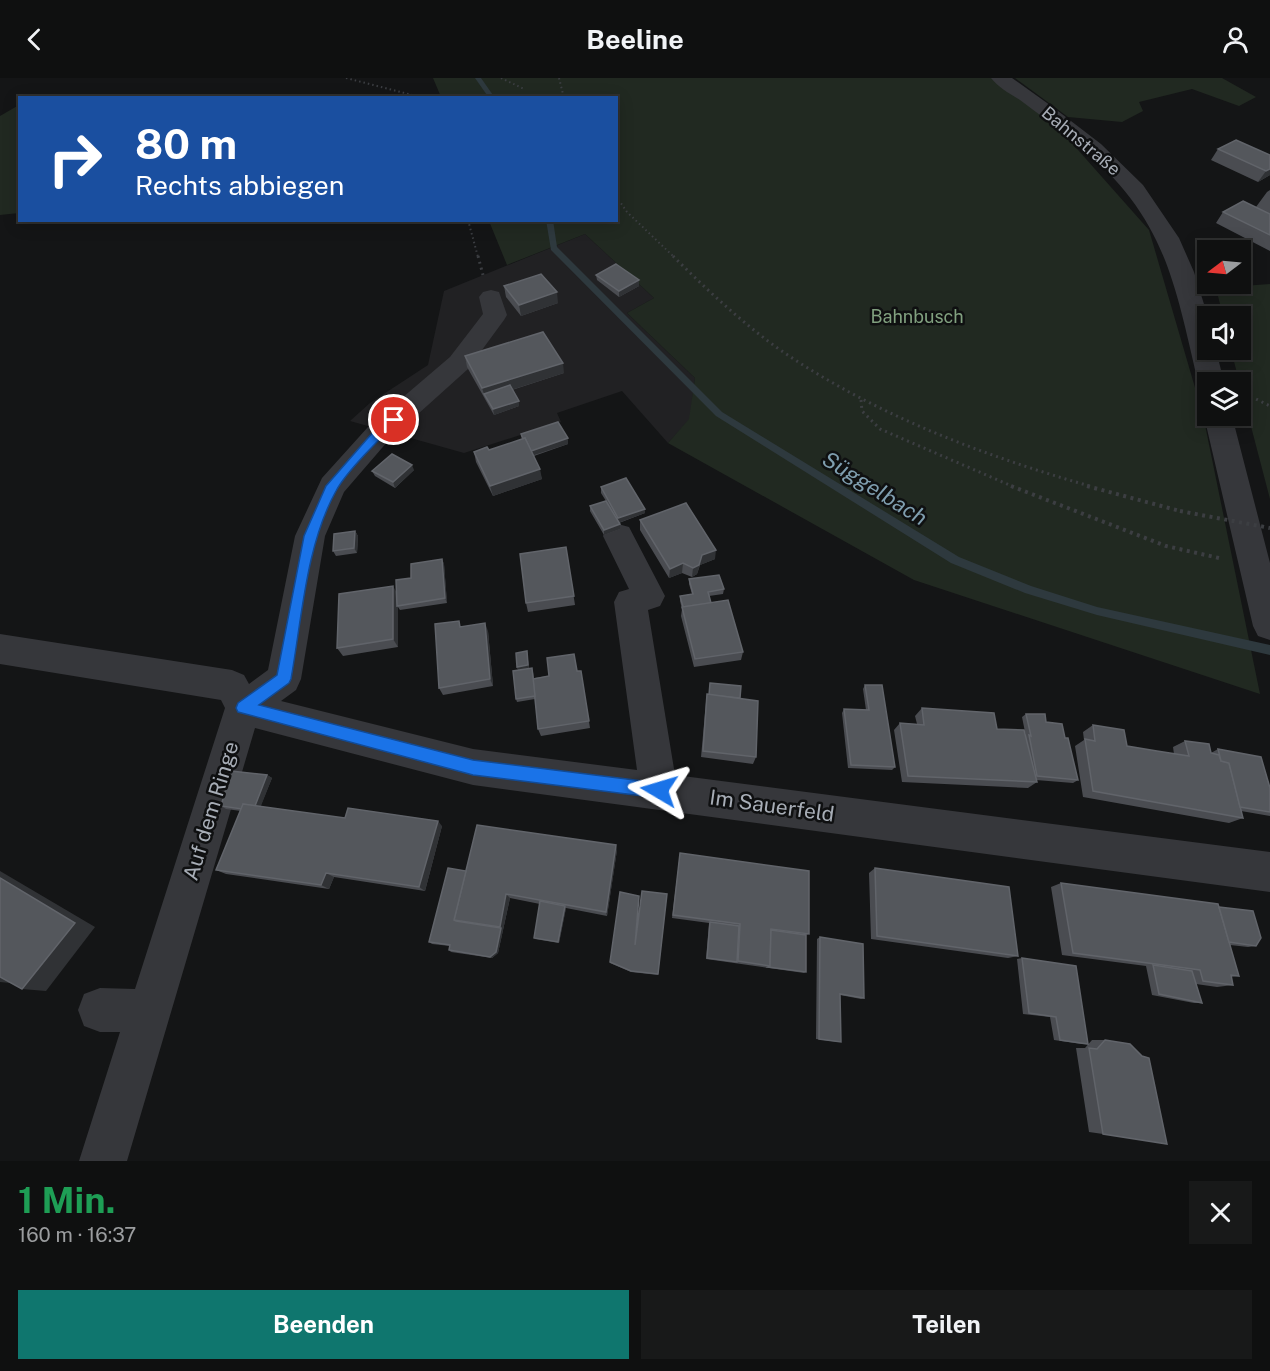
<!DOCTYPE html>
<html lang="de">
<head>
<meta charset="utf-8">
<style>
  :root { --surface:#0f1010; --page:#181919; --text:#f1f3f6; --muted:#9b9d9f; --line:#2f3030; --accent:#0f766e }
  body { margin:0; font-family:"Public Sans",sans-serif; background:var(--page); color:var(--text); height:100vh; display:flex; flex-direction:column; font-size:22px; white-space:nowrap }
  * { box-sizing:border-box; margin:0 }
  p { font-size:20px; color:var(--muted) }
  .icon { flex:none; width:33px; height:33px; fill:none; stroke:currentColor; stroke-width:2; stroke-linecap:round; stroke-linejoin:round }
  .map { position:relative; height:1083px; overflow:hidden }
  .sheet { display:flex; flex-direction:column; background:var(--surface); flex:1 }
  .sheet>* { flex:none }
  .guide { position:absolute; left:18px; top:18px; width:600px; height:126px; border-radius:0px; box-shadow:0 3px 15px #0003,0 0 0 2px var(--line); background:#1a4fa0; color:#fff; overflow:hidden }
  .needle { width:39px; rotate:254deg }
  .buttons { position:absolute; left:1197px; top:162px; display:grid; gap:12px }
  .buttons a { display:grid; place-items:center; width:54px; height:54px; border-radius:0px; background:var(--surface); box-shadow:0 3px 15px #0003,0 0 0 2px var(--line); font-size:30px }
  .pin { position:absolute; display:grid; place-items:center; width:51px; height:51px; color:#fff; margin:-26px; border:3px solid #fff; border-radius:50%; box-shadow:0 2px 6px #0007 }
  .me { position:absolute; width:66px; margin:-33px; rotate:277deg; stroke-linejoin:round; filter:drop-shadow(0 0 4px #0008) }
  .turn { display:flex; align-items:center; gap:21px; height:126px; padding:0 18px; font-size:27px }
  .turn .icon { width:78px; height:78px; stroke-width:2.5 }
  .turn b { display:block; font-size:42px; line-height:51px }
  .round { display:grid; place-items:center; flex:none; width:63px; height:63px; border-radius:0px; background:var(--page) }
  .overview { display:flex; align-items:center; justify-content:space-between; height:102px; padding:0 18px }
  h1 { font-size:36px; font-weight:700; line-height:45px; color:#1e9e55 }
  .action { display:flex; gap:12px; margin-top:auto; padding:12px 18px }
  .action a { flex:1; height:69px; border-radius:0px; background:var(--accent); color:#fff; font-size:24px; font-weight:700; line-height:69px; text-align:center }
  .action a+a { background:var(--page); color:var(--text) }
  header { display:flex; justify-content:space-between; align-items:center; height:78px; padding:0 18px; background:var(--surface); font-size:27px; font-weight:700 }
  .map>svg:first-child { display:block }
  .built { fill:#212123 }
  .green { fill:#212921 }
  .lines { fill:none; stroke-linecap:round; stroke-linejoin:round }
  .stream { fill:#2e393e; fill-rule:evenodd }
  .path-far2 { stroke:#3c3e42; stroke-width:2; stroke-dasharray:1.5 3; stroke-linecap:butt }
  .path-far1 { stroke:#3c3e42; stroke-width:3; stroke-dasharray:2 4; stroke-linecap:butt }
  .path { stroke:#3c3e42; stroke-width:4; stroke-dasharray:3 4.5; stroke-linecap:butt }
  .minor { fill:#36373b; fill-rule:evenodd }
  .path-bridge { stroke:#3c3e42; stroke-width:4; stroke-dasharray:3 4.5; stroke-linecap:butt }
  .wall { fill:#4a4c51 }
  .shaded-wall { fill:#303235 }
  .building { fill:#54575c; stroke:#61646a; stroke-width:1.5 }
  .route { fill:#1a73e8; stroke:#114b97; stroke-width:1.5 }
  .labels { text-anchor:middle; stroke-width:5; stroke-linejoin:round; paint-order:stroke }
  .far-street-label { font-size:18px; fill:#a7adb6; stroke:#0f1011 }
  .far-park-label { font-size:18px; fill:#81a07f; stroke:#0f1011 }
  .street-label { font-size:21px; fill:#a7adb6; stroke:#0f1011 }
  .water-label { font-size:22px; font-style:italic; fill:#7f9eaf; stroke:#0f1011 }
</style>
</head>
<body>
<header><svg class="icon" aria-label="back" viewBox="0 0 24 24"><path d="M15 5l-7 7 7 7"/></svg>Beeline<svg class="icon" aria-label="person" viewBox="0 0 24 24"><circle cx="12" cy="8" r="4"/><path d="M4 21q1-7 8-7t8 7"/></svg></header>
<div class="map">
<svg width="1270" height="1083" viewBox="0 0 1270 1083">
  <rect width="100%" height="100%" fill="#141516"/>
  <path class="built" d="M585,156L654,220L627,235L695,300L690,341L668,365L622,313L557,335L561,344L464,375L350,343L370,325L428,287L444,213Z"/>
  <g class="green">
    <path d="M433,0H993L1047,37L1149,152L1203,337L1260,616L914,502L668,365L689,341L695,300L627,235L654,220L585,156L507,187L489,143L616,142V20L441,19Z"/>
    <path d="M1015,0H1222L1256,19L1239,28L1192,11L1139,24L1143,33L1122,44L1068,39Z"/>
    <path d="M19,27V135L0,137V38Z"/>
    <path d="M1270,206V421L1231,272H1240V238H1223L1216,210Z"/>
  </g>
  <g class="lines">
    <g class="stream">
      <path d="M475,0H481L495,20H489Z"/>
      <path d="M546,142H553L557,169L722,334L959,479L1031,508L1097,529L1270,567V577L1097,537L1025,515L951,485L716,338L551,172Z"/>
    </g>
    <g class="path-far2">
      <path d="M346,0L424,20"/>
      <path d="M501,0L524,11"/>
      <path d="M559,0L564,20"/>
      <path d="M616,118L627,134L674,179"/>
      <path d="M468,142L478,179"/>
    </g>
    <g class="path-far1">
      <path d="M478,178L483,197"/>
      <path d="M673,178C705,210 739,242 776,269C872,336 981,377 1093,409"/>
      <path d="M1240,313L1270,328"/>
      <path d="M861,322L862,333L880,351L1014,409"/>
    </g>
    <g class="path">
      <path d="M1011,408L1166,468L1219,480"/>
      <path d="M1087,408L1180,433"/>
    </g>
    <g class="minor">
      <path d="M991,0H1012L1054,30L1101,66L1143,107L1179,160L1194,194L1208,239V272H1216L1224,304H1208V312L1202,310L1198,304C1173,197 1164,137 1074,63C1057,49 1038,36 1020,22C1010,16 998,9 991,0Z"/>
      <path d="M491,212L499,214L507,237L504,242L468,291L388,363L344,414L325,458L301,601L296,612L281,623L473,671L637,692L614,524L619,514L629,511L603,458L607,449L618,446L629,449L665,518L660,528L648,532L675,697L1270,774V814L473,707L255,650L127,1083H79L120,954H100L84,948L78,932L84,916L100,910L135,911L225,630L221,622L0,586V556L232,592L244,597L249,606L268,592L295,458L322,400L368,349L450,279L483,236L479,219L483,214Z"/>
      <path d="M1208,333V338H1232L1270,485V562L1258,558L1253,548L1204,338Z"/>
    </g>
    <path class="path-bridge" d="M1180,433L1270,450"/>
  </g>
  <g class="wall">
    <path d="M1218,71L1270,77V97L1258,104L1211,82Z"/>
    <path d="M1270,112V173L1216,145L1223,134L1256,129L1267,114Z"/>
    <path d="M596,197L639,202V208L619,219L597,202Z"/>
    <path d="M504,208L558,225L521,238L506,219Z"/>
    <path d="M465,278L564,295L512,312L519,323V328L494,337L467,289Z"/>
    <path d="M521,356L568,360V366L534,378L542,401L493,418L476,384L474,374L489,372L522,361Z"/>
    <path d="M414,392L395,410L375,398L372,393Z"/>
    <path d="M601,409L645,431V435L619,445L620,451L604,457L590,433V428L606,423L601,415Z"/>
    <path d="M640,442L715,481L700,487L697,496L692,499L682,495L669,500L640,452Z"/>
    <path d="M355,453L358,458L357,475L336,478L333,473Z"/>
    <path d="M566,469L575,527L528,534L526,525Z"/>
    <path d="M442,481L444,486L447,525L400,532L398,529V569L343,578L337,570L397,516L411,500Z"/>
    <path d="M689,501L724,511L723,516L709,518L711,525L743,574L741,582L694,589L681,538L682,531L680,523V518L692,516L689,506Z"/>
    <path d="M462,549L488,553L493,608L443,617L439,610Z"/>
    <path d="M527,573L529,590L533,594L534,600L581,593L590,650L541,658L538,651L535,621L517,624L516,621L518,592L517,589Z"/>
    <path d="M710,605L740,620L756,679L753,686L701,679L706,624L707,616L709,617Z"/>
    <path d="M865,607L895,689L892,692L848,690L842,635L844,631L866,632L863,611Z"/>
    <path d="M922,630L1026,659L1022,639L1026,636L1046,644L1065,660L1078,702L1073,705L1036,702L1037,704L1028,710L902,704L894,652L900,645L917,646L915,638Z"/>
    <path d="M1093,647L1127,668L1174,676L1173,669L1185,663L1211,675L1218,671L1270,710V738L1241,733L1243,740L1229,745L1083,719L1075,668L1084,662L1083,654Z"/>
    <path d="M267,697L272,700L260,729L345,740L442,748L425,813L334,799L329,811L226,796L216,792L241,733L226,731L221,728Z"/>
    <path d="M617,772L607,838L566,830L559,865L535,861L534,860L540,826L510,820L498,875L492,880L451,874L449,872L450,868L432,866L429,864L466,793Z"/>
    <path d="M680,775L809,856L806,857V894L804,895L706,881L709,845L672,840Z"/>
    <path d="M875,790L1018,878L1008,880L871,861L869,795Z"/>
    <path d="M1061,805L1219,829L1256,868L1248,869L1230,867L1239,898L1231,899L1233,907L1217,909L1196,906L1202,925H1194L1152,917L1146,888L1062,877L1051,809Z"/>
    <path d="M667,816L658,897L631,894L610,885V884L635,866Z"/>
    <path d="M820,859L864,920L861,921L840,917L838,964L816,961L817,861Z"/>
    <path d="M1022,880L1088,966H1082L1054,962L1050,939L1023,936L1017,881Z"/>
    <path d="M1092,962H1105L1142,978L1103,1056L1089,1054L1076,970H1085Z"/>
  </g>
  <g class="shaded-wall">
    <path d="M1270,91V97L1258,104L1266,93Z"/>
    <path d="M639,202V208L619,219V213Z"/>
    <path d="M557,214L558,225L521,238L519,227Z"/>
    <path d="M563,285L564,295L486,320L484,316L482,310Z"/>
    <path d="M519,323V328L494,337L493,331Z"/>
    <path d="M568,360V366L531,378L530,373Z"/>
    <path d="M412,387L414,392L395,410L393,404Z"/>
    <path d="M540,391L542,401L493,418L490,408Z"/>
    <path d="M645,431V435L618,445V440Z"/>
    <path d="M620,446V451L604,457V452Z"/>
    <path d="M355,453L358,458L357,475L354,470Z"/>
    <path d="M716,472L715,481L700,487L697,496L692,499L693,490L702,477Z"/>
    <path d="M442,481L444,486L447,525L445,520Z"/>
    <path d="M683,485L682,495L669,500L670,491Z"/>
    <path d="M393,508L398,517V569L393,561Z"/>
    <path d="M485,545L488,553L493,608L490,601Z"/>
    <path d="M527,573L529,591L519,593L517,589Z"/>
    <path d="M267,697L272,700L259,733L254,730Z"/>
    <path d="M438,743L442,748L425,813L419,809Z"/>
    <path d="M616,767L617,772L607,838L606,834Z"/>
    <path d="M0,793L95,849L46,913L22,911L0,800Z"/>
    <path d="M326,795L334,799L329,811L321,807Z"/>
    <path d="M506,816L510,820L498,875L492,880L490,879L501,850L500,849Z"/>
    <path d="M565,830H566L559,865L558,864Z"/>
    <path d="M0,898L21,906L0,904Z"/>
  </g>
  <g class="building">
    <path d="M1236,62L1270,77V91L1266,93L1218,71Z"/>
    <path d="M1243,123L1270,136V157L1223,134Z"/>
    <path d="M616,186L639,202L619,213L596,197Z"/>
    <path d="M541,196L557,214L519,227L504,208Z"/>
    <path d="M543,254L563,285L482,310L465,278Z"/>
    <path d="M510,307L519,323L493,331L484,316Z"/>
    <path d="M558,344L568,360L531,373L525,360L523,361L521,356Z"/>
    <path d="M525,360L540,391L490,408L474,374L487,369L489,372Z"/>
    <path d="M392,376L412,387L393,404L372,393Z"/>
    <path d="M626,400L645,431L618,440L601,409Z"/>
    <path d="M606,423L620,446L604,452L590,428Z"/>
    <path d="M686,425L716,472L702,477L699,487L693,490L683,485L670,491L640,442Z"/>
    <path d="M355,453L354,470L333,473L334,456Z"/>
    <path d="M566,469L574,518L526,525L520,476Z"/>
    <path d="M442,481L445,520L397,528L396,502L411,500V486Z"/>
    <path d="M719,497L724,511L708,514L711,525L683,529L680,518L693,516L689,501Z"/>
    <path d="M393,508V561L337,570L339,516Z"/>
    <path d="M728,522L743,574L695,581L682,529Z"/>
    <path d="M459,543L460,549L485,545L490,601L439,610L435,546Z"/>
    <path d="M527,573L528,587L517,589L516,575Z"/>
    <path d="M574,576L577,593H581L589,643L538,651L533,601L549,598L547,580Z"/>
    <path d="M532,590L535,618L516,621L513,593Z"/>
    <path d="M710,605L741,608L740,620L709,617Z"/>
    <path d="M865,607H882L895,689L851,687L844,631L869,632Z"/>
    <path d="M707,616L758,623L756,679L703,673Z"/>
    <path d="M922,630L994,635L997,651L1024,652L1037,704L908,698L900,645L924,647Z"/>
    <path d="M1026,636H1045L1046,644L1062,646L1065,660H1068L1078,702L1037,698L1029,657L1031,658Z"/>
    <path d="M1093,647L1124,652L1127,668L1157,673L1189,678L1185,663L1209,666L1211,675L1219,677L1221,683L1229,685L1243,740L1093,713L1085,661L1095,663Z"/>
    <path d="M1218,671L1261,679L1270,710V734L1240,729L1229,685L1221,683Z"/>
    <path d="M231,693L267,697L255,728L243,726L242,731L221,728Z"/>
    <path d="M243,726L345,740L348,730L438,743L419,809L326,795L321,807L216,792Z"/>
    <path d="M477,747L616,767L606,834L506,816L500,849L454,842Z"/>
    <path d="M680,775L809,793V856L771,851L770,888L738,883L740,846L673,837Z"/>
    <path d="M448,790L466,793L454,842L456,843L501,850L496,874L490,879L449,872L450,867L429,864Z"/>
    <path d="M875,790L1009,809L1018,878L877,858Z"/>
    <path d="M0,800L75,845L22,911L0,899Z"/>
    <path d="M1061,805L1218,826L1239,898L1231,897L1233,907L1203,903L1200,892L1073,875Z"/>
    <path d="M642,813L667,816L658,896L631,893L610,884L620,814L639,818L635,867Z"/>
    <path d="M540,823L565,828L558,864L534,860Z"/>
    <path d="M1219,829L1253,833L1261,860L1256,868L1229,864Z"/>
    <path d="M710,844L739,848L737,884L707,880Z"/>
    <path d="M771,852L806,857V894L768,889L770,888Z"/>
    <path d="M820,859L863,866L864,920L840,916L841,964L819,961Z"/>
    <path d="M1022,880L1076,888L1088,966L1060,962L1056,939L1029,935Z"/>
    <path d="M1153,887L1192,893L1202,925L1159,916Z"/>
    <path d="M1105,962L1130,966L1142,978L1149,980L1167,1066L1103,1056L1089,970L1097,971Z"/>
  </g>
  <path class="route" d="M394,338L400,342L398,344C381,359 346,394 336,413C306,467 302,540 291,601L289,605L259,627L473,682L659,705L664,707L666,712L664,718L659,720L473,697L238,634L236,630L238,625L277,597L304,458L326,408L374,353Z"/>
  <g class="labels">
    <g class="far-street-label">
      <text transform="translate(1081 63) rotate(40)" y="6">Bahnstraße</text>
    </g>
    <g class="far-park-label">
      <text x="917" y="245">Bahnbusch</text>
    </g>
    <g class="street-label">
      <text transform="translate(772 728) rotate(8)" y="7">Im Sauerfeld</text>
      <text transform="translate(211 733) rotate(-73)" y="7">Auf dem Ringe</text>
    </g>
    <g class="water-label">
      <text transform="translate(875 410) rotate(32)" y="8">Süggelbach</text>
    </g>
  </g>
</svg>
<div class="buttons">
<a><svg class="needle" viewBox="-14 -14 28 28"><path d="M0-13l5 13h-10z" fill="#e53935"/><path d="M0 13l5-13h-10z" fill="#9b9d9f"/></svg></a>
<a><svg class="icon" aria-label="sound" viewBox="0 0 24 24"><path d="M4 9h4l5-4v14l-5-4H4zM17 9q2 3 0 6"/></svg></a>
<a><svg class="icon" aria-label="layers" viewBox="0 0 24 24"><path d="M12 4l9 5-9 5-9-5zM3 14l9 5 9-5"/></svg></a>
</div>
<div class="pin" style="left:394px;top:342px;background:#d93025"><svg class="icon" aria-label="arrive" viewBox="0 0 24 24"><path d="M6 21V4h12l-3 4 3 4H6"/></svg></div>
<svg class="me" style="left:659px;top:712px" viewBox="-20 -20 40 40"><path d="M0-17L14 15 0 8-14 15z" fill="#1a73e8" stroke="#fff" stroke-width="4"/></svg>
<div class="guide">
<div class="turn"><svg class="icon" aria-label="right" viewBox="0 0 24 24"><path d="M7 20v-9h11M14 6l5 5-5 5"/></svg><div><b>80 m</b>Rechts abbiegen</div></div>
</div>
</div>
<section class="sheet">
<div class="overview"><div><h1>1 Min.</h1><p>160 m · 16:37</p></div><a class="round"><svg class="icon" aria-label="close" viewBox="0 0 24 24"><path d="M6 6l12 12M18 6L6 18"/></svg></a></div>
<div class="action"><a>Beenden</a><a>Teilen</a></div>
</section>
</body>
</html>
